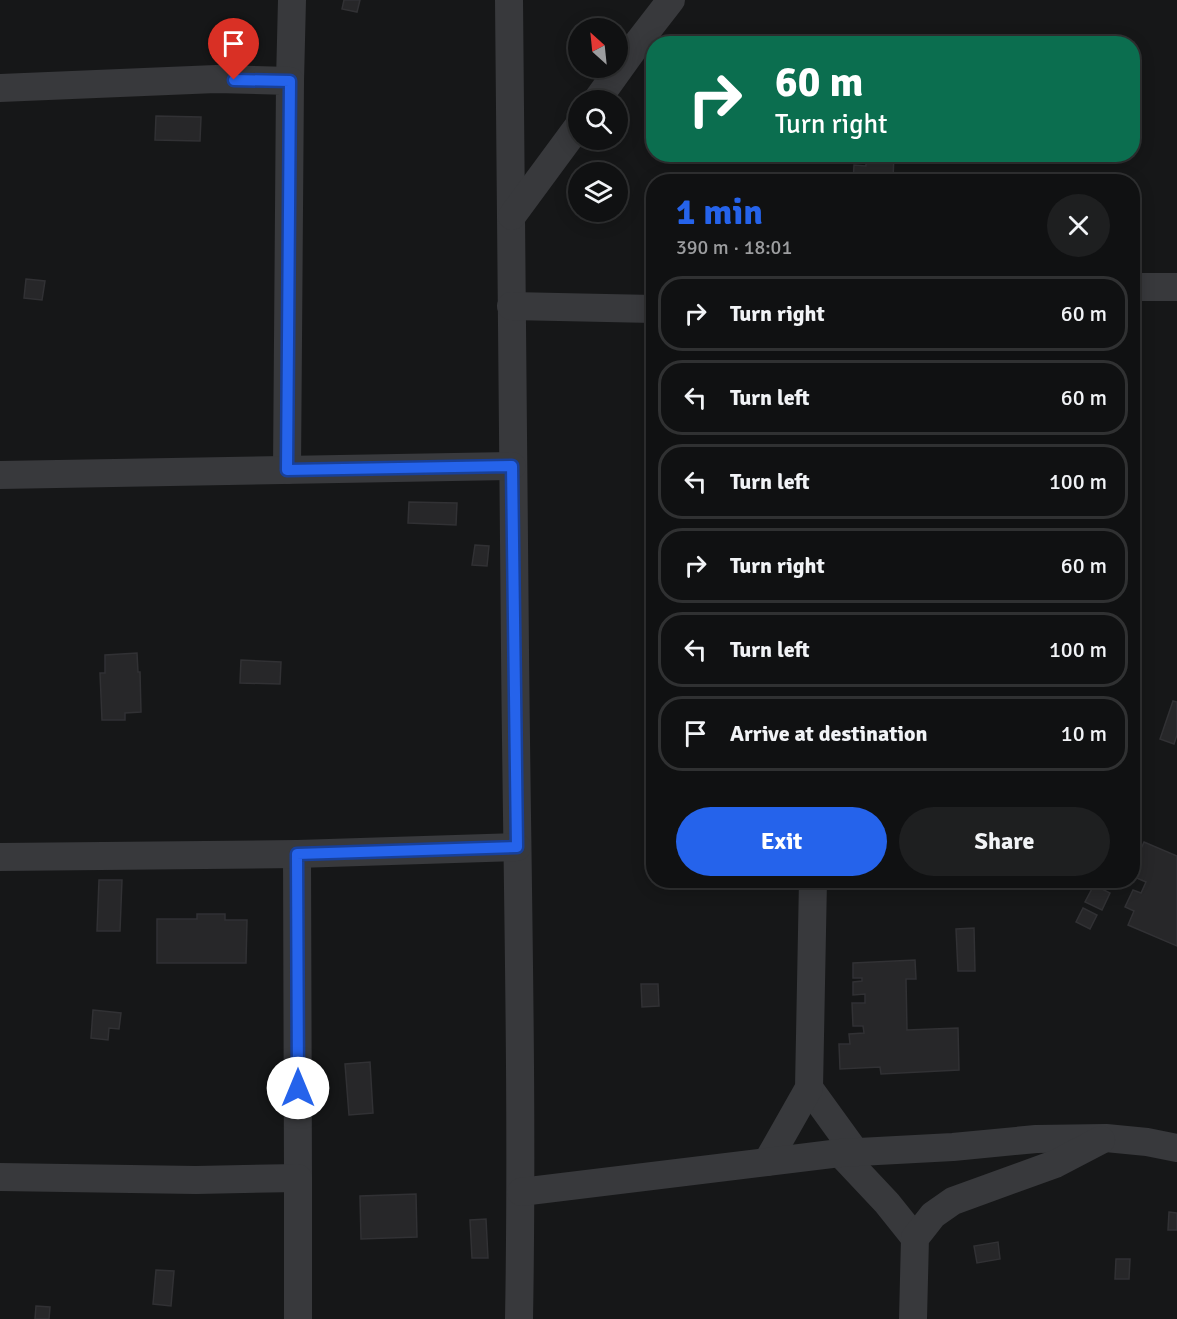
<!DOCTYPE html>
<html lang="en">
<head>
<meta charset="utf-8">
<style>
  :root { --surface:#101112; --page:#1e1f20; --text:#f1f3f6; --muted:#9c9d9f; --line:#303132; --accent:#2563eb }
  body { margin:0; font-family:Signika,sans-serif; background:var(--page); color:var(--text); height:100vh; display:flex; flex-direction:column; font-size:22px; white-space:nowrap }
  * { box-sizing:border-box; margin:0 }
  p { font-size:20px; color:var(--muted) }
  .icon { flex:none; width:33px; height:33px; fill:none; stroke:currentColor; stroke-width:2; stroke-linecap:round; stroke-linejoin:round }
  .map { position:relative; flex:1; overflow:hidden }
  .panel { position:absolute; left:646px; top:174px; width:494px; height:714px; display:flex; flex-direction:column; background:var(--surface); border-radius:24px; box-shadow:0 3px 15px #0003,0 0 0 2px var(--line) }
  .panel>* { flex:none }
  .top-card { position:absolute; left:646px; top:36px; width:494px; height:126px; border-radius:24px; box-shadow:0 3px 15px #0003,0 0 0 2px var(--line); background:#0b6e4f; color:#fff; overflow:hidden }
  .needle { width:39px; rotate:333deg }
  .buttons { position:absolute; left:568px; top:18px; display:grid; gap:12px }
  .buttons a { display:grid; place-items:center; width:60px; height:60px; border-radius:50%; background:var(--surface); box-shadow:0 3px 15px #0003,0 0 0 2px var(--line); font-size:30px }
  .pin { position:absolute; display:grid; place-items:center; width:51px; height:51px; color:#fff; margin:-62px -26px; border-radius:50% 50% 50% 0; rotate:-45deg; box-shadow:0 0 6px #0007 }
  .pin .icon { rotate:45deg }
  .me { position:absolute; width:66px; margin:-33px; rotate:0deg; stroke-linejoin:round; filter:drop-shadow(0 0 4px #0008) }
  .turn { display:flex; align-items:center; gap:21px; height:126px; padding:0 30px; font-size:27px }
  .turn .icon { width:78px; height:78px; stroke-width:2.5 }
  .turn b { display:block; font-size:42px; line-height:51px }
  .round { display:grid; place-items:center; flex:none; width:63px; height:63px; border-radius:32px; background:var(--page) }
  .overview { display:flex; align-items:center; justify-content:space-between; height:102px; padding:0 30px }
  h1 { font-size:36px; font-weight:700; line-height:45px; color:var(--accent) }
  .button { display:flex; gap:12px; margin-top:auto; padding:12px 30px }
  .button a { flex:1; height:69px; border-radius:36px; background:var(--accent); color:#fff; font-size:24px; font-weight:700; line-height:69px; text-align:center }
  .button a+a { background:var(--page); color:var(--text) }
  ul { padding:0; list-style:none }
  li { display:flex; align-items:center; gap:18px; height:75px; margin:0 12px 9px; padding:0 18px; border:3px solid var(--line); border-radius:24px }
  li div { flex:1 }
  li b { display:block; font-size:22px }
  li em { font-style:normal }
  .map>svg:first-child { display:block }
  .building { fill:#272729; stroke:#313134; stroke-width:1.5 }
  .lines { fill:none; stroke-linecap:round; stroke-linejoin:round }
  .minor { stroke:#38393c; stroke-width:28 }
  .route-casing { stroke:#184099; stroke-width:15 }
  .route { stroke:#2563eb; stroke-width:10 }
</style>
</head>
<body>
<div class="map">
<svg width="1177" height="1319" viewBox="0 0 1177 1319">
  <rect width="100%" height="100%" fill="#161718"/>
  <g class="building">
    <path d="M344,0H360L357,12L342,9Z"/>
    <path d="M156,116L201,117L200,141L155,140Z"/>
    <path d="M866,154H894L893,180L907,182H853L854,165L866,166Z"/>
    <path d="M26,279L45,281L42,300L24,298Z"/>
    <path d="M409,502L457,503L456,525L408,523Z"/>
    <path d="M475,545L489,546L487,566L472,565Z"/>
    <path d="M137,653L138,672H140L141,712L125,713V720H102L100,673H105V655Z"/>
    <path d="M241,660L281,662L280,684L240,683Z"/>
    <path d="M1173,701L1177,702V735L1174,744L1160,739Z"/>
    <path d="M1144,842L1177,856V946L1128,925L1134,911L1125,907L1133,890L1141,893L1146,882L1132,876V869Z"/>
    <path d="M99,880H122L120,931H97Z"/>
    <path d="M1094,885L1110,893L1102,910L1085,902Z"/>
    <path d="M1083,908L1097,915L1090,929L1076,922Z"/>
    <path d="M197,914H225V920H247L246,963H157V919H197Z"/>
    <path d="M974,928L975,971H958L956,929Z"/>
    <path d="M915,960L916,979H906L907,1030L958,1028L959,1070L881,1074L880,1067L840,1069L839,1044H850L849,1034L864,1033L863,1026H853L852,1003H865V994L853,995V982L862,981V978H853V963Z"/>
    <path d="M641,984H658L659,1006L642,1007Z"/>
    <path d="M93,1010L121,1013L119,1029L109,1028L108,1040L91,1038Z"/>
    <path d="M370,1062L373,1113L349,1115L345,1064Z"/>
    <path d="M416,1194L417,1237L361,1239L360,1196Z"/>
    <path d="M1169,1212L1177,1213V1230H1168Z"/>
    <path d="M486,1219L488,1258H472L470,1220Z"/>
    <path d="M998,1242L1000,1259L977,1263L974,1246Z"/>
    <path d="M1116,1259H1130L1129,1279H1115Z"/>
    <path d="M156,1270L174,1271L171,1306L153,1304Z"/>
    <path d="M36,1306L50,1307L49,1319H35Z"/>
  </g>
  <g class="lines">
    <g class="minor">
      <path d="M509,0C512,217 512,433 515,650C517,873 523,1096 519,1319"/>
      <path d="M290,81L292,0"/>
      <path d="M0,88L216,79L290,81L287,470"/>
      <path d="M597,100L640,40L671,0"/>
      <path d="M512,216L579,125"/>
      <path d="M1132,287H1177"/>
      <path d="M511,306L654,309"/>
      <path d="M0,475L512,466"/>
      <path d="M297,854L298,1178"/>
      <path d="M0,857L297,854L517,847"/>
      <path d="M809,1088L856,1153"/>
      <path d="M840,1153L887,1203L915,1238"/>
      <path d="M767,1162L809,1088L813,880"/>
      <path d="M0,1177L196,1180L298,1178V1319"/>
      <path d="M521,1192L840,1153L953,1147L1036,1139L1106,1138L1147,1142L1177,1148"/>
      <path d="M913,1319L915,1238L933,1215L953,1201L1055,1164L1101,1140"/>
    </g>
  </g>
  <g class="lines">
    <defs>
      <path id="route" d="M234,80L290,81L287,470L512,466L517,847L297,854L298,1088"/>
    </defs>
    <use href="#route" class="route-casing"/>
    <use href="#route" class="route"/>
  </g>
</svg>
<div class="buttons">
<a><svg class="needle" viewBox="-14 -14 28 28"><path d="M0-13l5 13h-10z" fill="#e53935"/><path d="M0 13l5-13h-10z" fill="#9c9d9f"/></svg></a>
<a><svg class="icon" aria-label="search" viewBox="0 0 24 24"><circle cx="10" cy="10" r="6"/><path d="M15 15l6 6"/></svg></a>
<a><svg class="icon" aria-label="layers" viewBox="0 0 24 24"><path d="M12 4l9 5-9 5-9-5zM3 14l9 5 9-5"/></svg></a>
</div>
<div class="pin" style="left:234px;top:80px;background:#d93025"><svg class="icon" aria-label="arrive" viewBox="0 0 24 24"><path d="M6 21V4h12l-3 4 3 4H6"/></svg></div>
<svg class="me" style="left:298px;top:1088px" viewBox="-20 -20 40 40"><circle r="19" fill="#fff"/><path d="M0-13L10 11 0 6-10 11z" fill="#2563eb"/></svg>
<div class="top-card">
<div class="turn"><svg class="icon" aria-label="right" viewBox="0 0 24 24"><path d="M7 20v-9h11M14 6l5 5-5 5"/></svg><div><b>60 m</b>Turn right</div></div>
</div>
<section class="panel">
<div class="overview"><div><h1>1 min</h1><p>390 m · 18:01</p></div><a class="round"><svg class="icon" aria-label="close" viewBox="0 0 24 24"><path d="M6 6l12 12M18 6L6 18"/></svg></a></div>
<ul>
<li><svg class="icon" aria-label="right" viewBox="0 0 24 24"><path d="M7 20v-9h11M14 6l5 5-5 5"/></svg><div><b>Turn right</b></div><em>60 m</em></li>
<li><svg class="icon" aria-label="left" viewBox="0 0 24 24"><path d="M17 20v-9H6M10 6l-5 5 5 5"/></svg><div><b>Turn left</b></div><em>60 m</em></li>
<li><svg class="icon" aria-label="left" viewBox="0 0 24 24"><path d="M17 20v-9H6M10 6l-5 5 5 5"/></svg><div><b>Turn left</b></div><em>100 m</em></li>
<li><svg class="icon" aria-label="right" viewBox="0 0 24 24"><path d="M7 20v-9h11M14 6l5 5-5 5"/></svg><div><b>Turn right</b></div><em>60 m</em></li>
<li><svg class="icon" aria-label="left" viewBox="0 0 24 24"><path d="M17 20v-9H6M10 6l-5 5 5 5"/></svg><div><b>Turn left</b></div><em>100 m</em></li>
<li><svg class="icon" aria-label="arrive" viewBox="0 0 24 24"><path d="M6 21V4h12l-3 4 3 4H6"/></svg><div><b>Arrive at destination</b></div><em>10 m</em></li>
</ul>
<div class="button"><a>Exit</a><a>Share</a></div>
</section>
</div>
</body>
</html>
